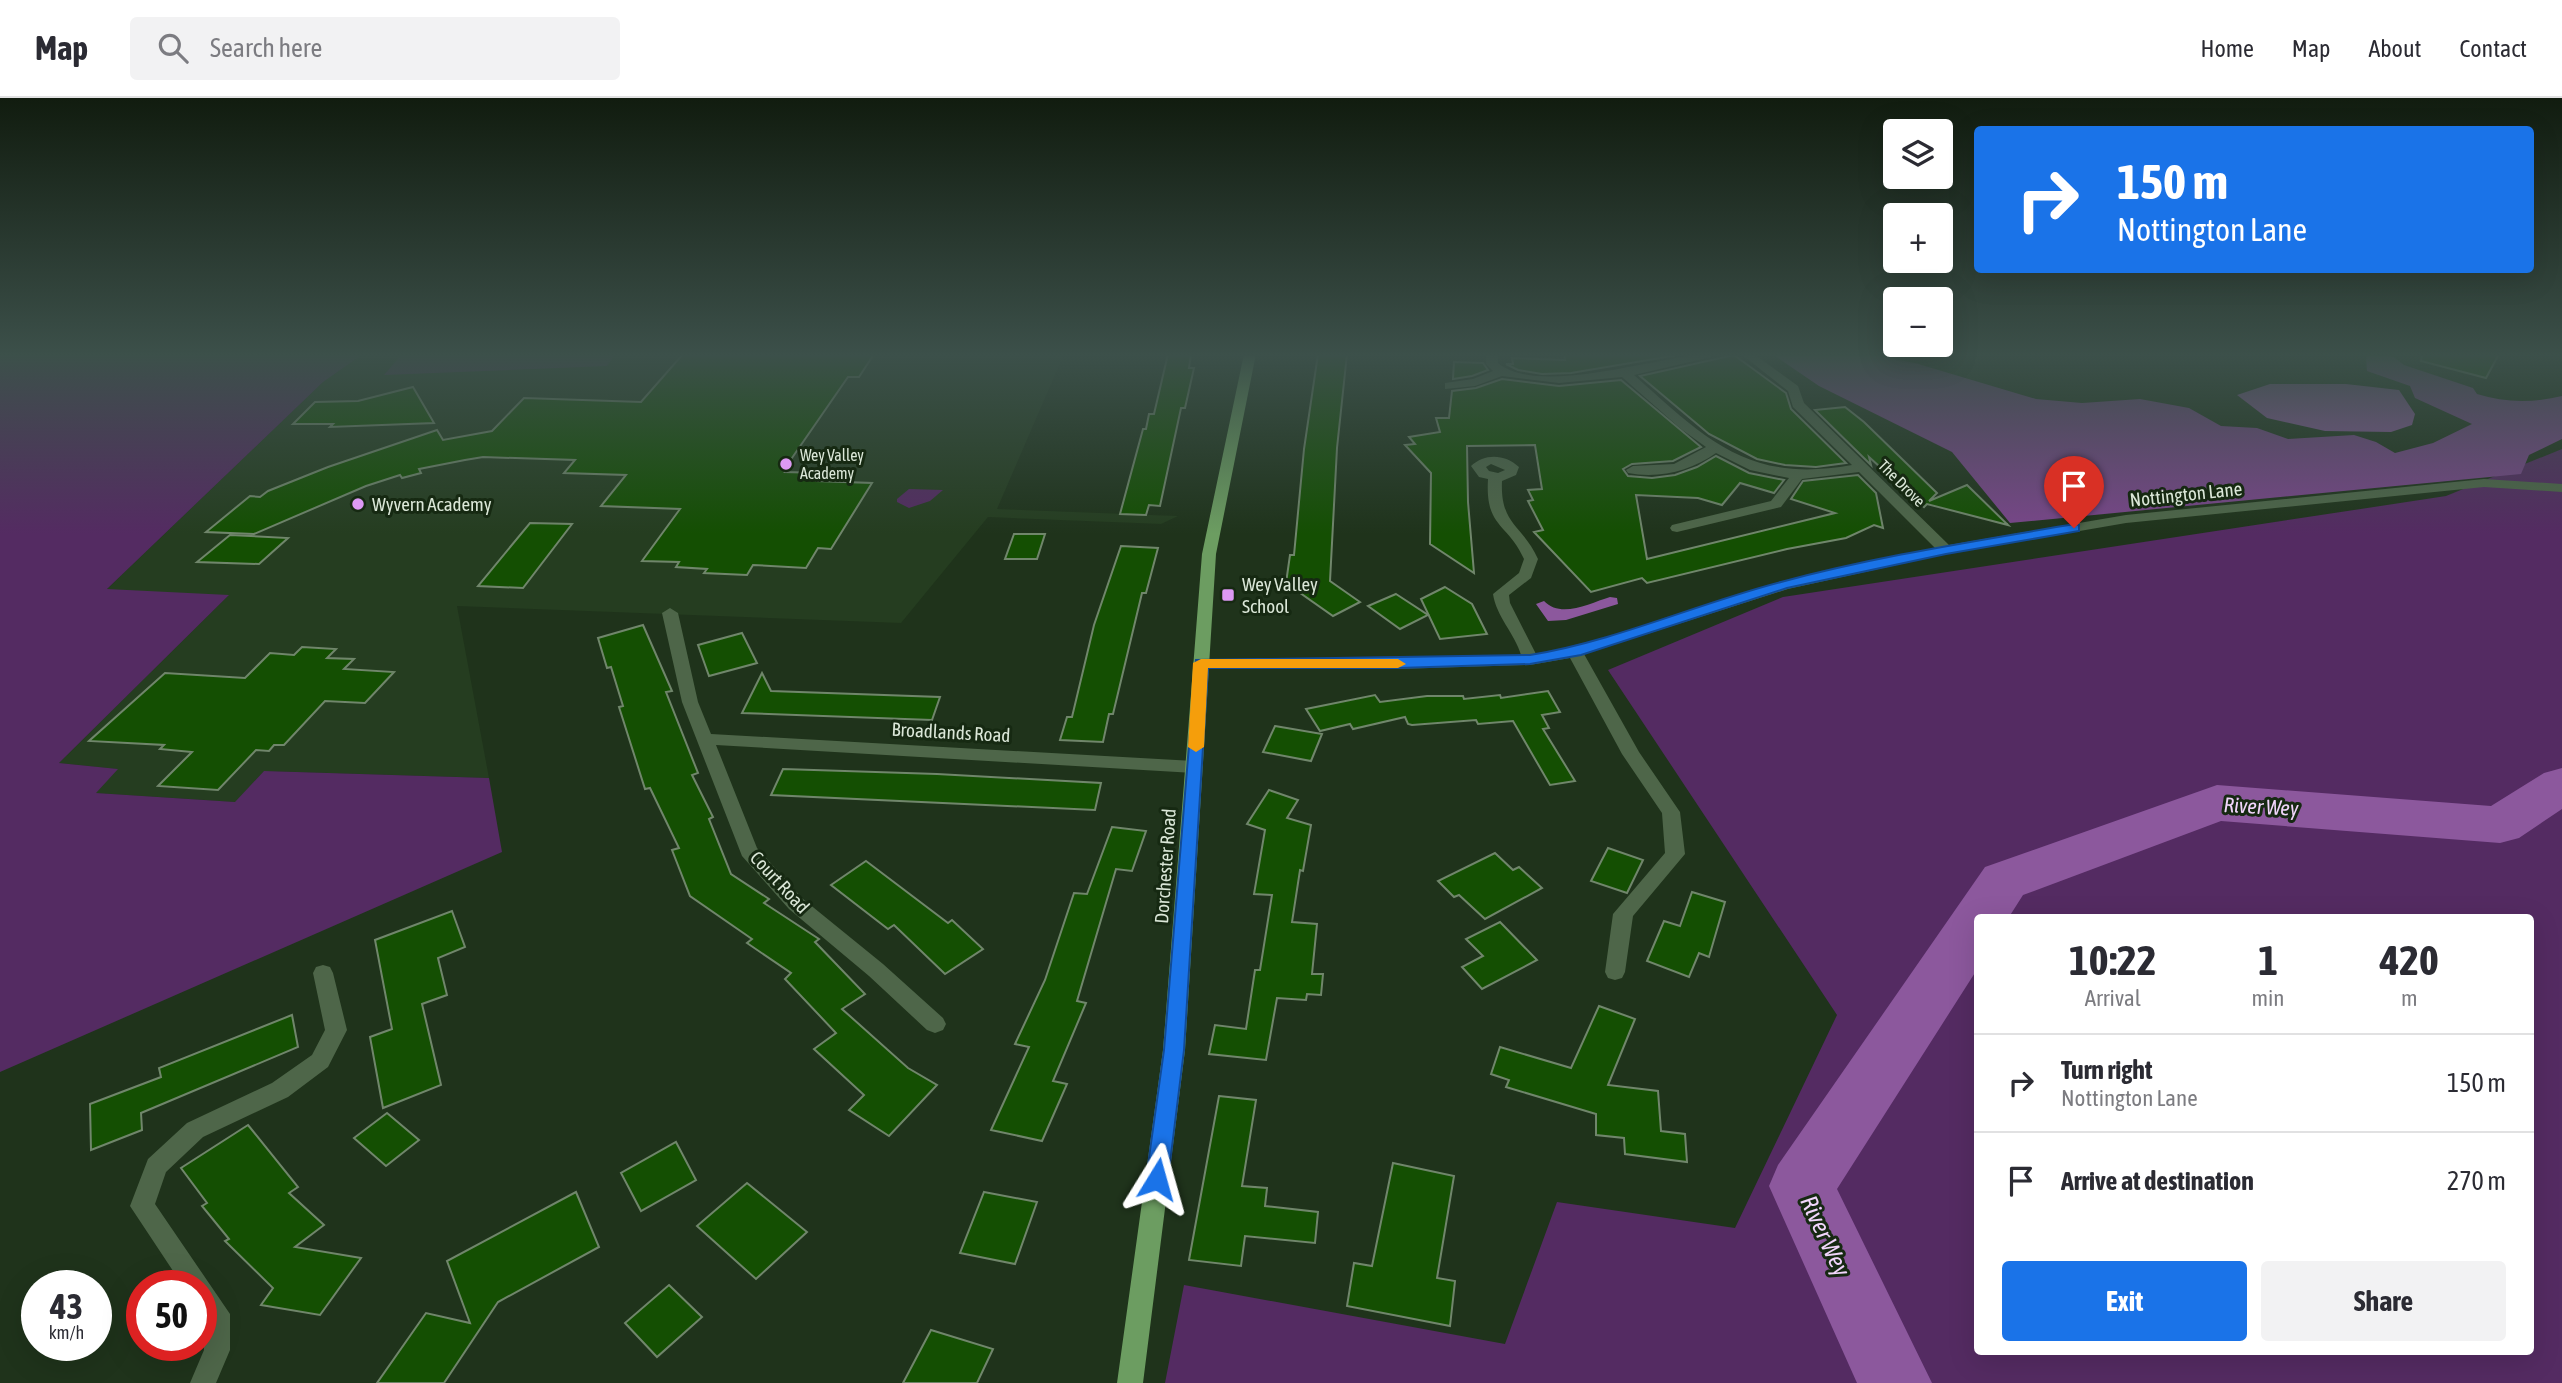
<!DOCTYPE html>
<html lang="en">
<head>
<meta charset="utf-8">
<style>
  :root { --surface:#fff; --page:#f2f2f3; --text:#2b2b33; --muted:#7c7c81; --line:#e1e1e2; --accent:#1a73e8 }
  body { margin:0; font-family:"Asap Condensed",sans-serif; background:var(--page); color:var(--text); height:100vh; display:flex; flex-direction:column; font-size:26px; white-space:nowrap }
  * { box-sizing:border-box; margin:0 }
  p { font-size:23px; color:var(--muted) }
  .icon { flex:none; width:38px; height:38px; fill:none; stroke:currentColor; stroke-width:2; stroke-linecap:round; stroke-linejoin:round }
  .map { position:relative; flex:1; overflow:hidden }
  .sheet { position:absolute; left:1974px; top:816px; width:560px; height:441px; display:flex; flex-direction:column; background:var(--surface); border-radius:7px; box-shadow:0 7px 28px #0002 }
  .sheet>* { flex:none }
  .hud { position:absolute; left:1974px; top:28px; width:560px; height:147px; border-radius:7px; box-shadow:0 7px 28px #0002; background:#1a73e8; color:#fff; overflow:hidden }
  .controls { position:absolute; left:1883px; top:21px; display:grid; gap:14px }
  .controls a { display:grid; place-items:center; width:70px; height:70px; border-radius:7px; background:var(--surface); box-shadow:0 7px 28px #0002; font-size:35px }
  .speed { position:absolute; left:21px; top:1172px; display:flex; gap:14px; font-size:35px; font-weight:700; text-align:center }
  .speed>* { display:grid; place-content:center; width:91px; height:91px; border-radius:50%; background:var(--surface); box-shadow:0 7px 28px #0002; line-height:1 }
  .speed small { font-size:18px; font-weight:400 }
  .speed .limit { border:10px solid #d22; background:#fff; color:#111 }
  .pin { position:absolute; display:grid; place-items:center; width:60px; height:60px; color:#fff; margin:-72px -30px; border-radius:50% 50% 50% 0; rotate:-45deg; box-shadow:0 0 7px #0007 }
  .pin .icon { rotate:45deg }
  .me { position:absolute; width:77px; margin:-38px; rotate:8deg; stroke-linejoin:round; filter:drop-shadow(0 0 5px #0008) }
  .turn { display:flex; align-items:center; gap:24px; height:147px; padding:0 28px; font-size:32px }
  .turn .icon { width:91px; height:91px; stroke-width:2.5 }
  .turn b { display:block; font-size:49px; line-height:60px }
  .eta { display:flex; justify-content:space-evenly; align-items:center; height:119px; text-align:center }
  .eta b { font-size:42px; font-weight:700; line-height:49px }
  .primary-button { display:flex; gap:14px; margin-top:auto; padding:14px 28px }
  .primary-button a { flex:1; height:80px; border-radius:7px; background:var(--accent); color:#fff; font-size:28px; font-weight:700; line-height:80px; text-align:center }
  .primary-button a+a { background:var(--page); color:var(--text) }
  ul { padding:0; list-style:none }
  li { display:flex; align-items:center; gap:21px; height:98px; padding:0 28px; border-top:2px solid var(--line) }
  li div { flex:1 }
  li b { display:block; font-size:26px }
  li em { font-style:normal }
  header { display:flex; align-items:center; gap:42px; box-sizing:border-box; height:98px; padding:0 35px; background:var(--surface); border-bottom:2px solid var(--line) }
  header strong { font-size:33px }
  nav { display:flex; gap:38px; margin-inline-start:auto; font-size:24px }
  .search { width:490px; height:63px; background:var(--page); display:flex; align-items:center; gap:18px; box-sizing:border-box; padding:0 24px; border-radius:7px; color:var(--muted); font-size:26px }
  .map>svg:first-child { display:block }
  .built { fill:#253d20 }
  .green { fill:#542b62; fill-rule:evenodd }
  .forest { fill:#79468a }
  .water { fill:#8c589d }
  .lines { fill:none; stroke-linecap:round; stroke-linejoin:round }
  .river { fill:#8c589d; fill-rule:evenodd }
  .building { fill:#144f02; stroke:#70866b; stroke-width:2 }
  .minor { fill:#4e6649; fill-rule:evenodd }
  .major { fill:#6c9d61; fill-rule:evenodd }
  .route { fill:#1a73e8; stroke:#114b97; stroke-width:2 }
  .slow { fill:#f59e0b }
  .poi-dot { fill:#dd99f4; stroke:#162912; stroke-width:2.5 }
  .labels { text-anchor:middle; stroke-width:6; stroke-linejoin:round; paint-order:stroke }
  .far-poi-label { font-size:16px; fill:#dbe7d8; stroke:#162912; text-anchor:start }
  .far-street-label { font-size:16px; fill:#dbe7d8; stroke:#162912 }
  .street-label { font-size:19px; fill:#dbe7d8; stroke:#162912 }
  .poi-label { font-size:19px; fill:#dbe7d8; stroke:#162912; text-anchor:start }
  .water-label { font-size:21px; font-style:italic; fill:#f2d6fc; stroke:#162912 }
  .near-water-label { font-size:24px; font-style:italic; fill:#f2d6fc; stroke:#162912 }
</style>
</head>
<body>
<header>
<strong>Map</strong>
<div class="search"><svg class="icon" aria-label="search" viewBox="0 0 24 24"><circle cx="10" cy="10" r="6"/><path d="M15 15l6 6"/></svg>Search here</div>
<nav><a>Home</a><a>Map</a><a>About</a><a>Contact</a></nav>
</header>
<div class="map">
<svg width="2562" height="1285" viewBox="0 0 2562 1285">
  <rect width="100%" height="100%" fill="#1f331b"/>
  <path class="built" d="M363,256H1064L997,411L1178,418L1161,426L988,419L901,525L457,508L489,680L264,673L236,704L95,695L117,671L59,665L228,498L106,492L323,284Z"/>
  <g class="green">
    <path d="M0,256H363L323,284L107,491L229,497L59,665L118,671L96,695L235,704L264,673L489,680L502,754L0,974Z"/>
    <path d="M402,256H615L607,268L384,277Z"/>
    <path d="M2562,351V1285H1165L1184,1187L1505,1246L1557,1104L1735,1130L1837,917L1608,572L1783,499L2446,398ZM1978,819H2530V1253H1978Z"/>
    <path d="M909,391L943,392L930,403L909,410L897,404V401Z"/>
  </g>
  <path class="forest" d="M1772,256H1867L1915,265L2036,301L2082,305L2140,301L2189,310L2221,328L2257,330L2288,341L2354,337L2376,344L2395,355L2433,345L2472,326L2415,300L2410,288L2367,273L2366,259L2375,256L2394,259L2404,267L2473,290L2477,296C2505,305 2534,305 2562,298V341L2529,357L2521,376L2010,425L1952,354L1819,288Z"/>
  <g class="water">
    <path d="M2270,286H2346L2399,292L2415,316L2412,327L2391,334L2325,333L2267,320L2237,297Z"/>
    <path d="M1610,499L1617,500L1618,506L1566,522L1548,523L1536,506L1544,503C1561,521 1590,505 1610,499Z"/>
  </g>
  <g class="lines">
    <path class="river" d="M2562,670V711L2519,740L2500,745L2221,723L2023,797L2009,819H1978V870L1837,1091L1932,1285H1857L1769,1088L1778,1067L1985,769L2217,687L2491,708L2544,675Z"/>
  </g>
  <g class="building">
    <path d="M683,256H874L859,279H848L785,370L787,371L785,374L822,375L817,383L872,385L831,451L818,450L806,470L753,467L747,477L704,475L707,471L676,469L679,464L642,463L680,411L601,408L626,377L564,375L575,362L483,359L465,362L419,371L421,375L402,380L400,377L366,388L254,436L206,434L250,398L260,399L268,393L328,369L437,332L443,342L492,333L524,300L641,304Z"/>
    <path d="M1168,256H1191L1189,270H1194L1185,310H1181L1160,408L1149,407L1146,417L1120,416L1143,331H1146L1149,316H1154Z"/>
    <path d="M1318,256H1347L1337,350L1330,483L1360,504L1333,518L1286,485L1290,457H1294L1304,351Z"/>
    <path d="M1564,256H1668L1672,258L1571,275L1542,276L1518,272L1506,266H1513L1512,260L1565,262Z"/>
    <path d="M2422,256H2499L2486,280L2421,263Z"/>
    <path d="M1734,257L1786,295L1791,311L1846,365L1816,369L1785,367L1757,361L1709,336L1640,278Z"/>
    <path d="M1454,264L1483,265L1488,272L1472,278L1453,281Z"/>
    <path d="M1502,281L1559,288L1621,282L1701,349L1673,363L1632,366L1623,371L1628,378L1652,380L1675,377L1697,369L1716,358L1749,375L1784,382L1774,395L1740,385L1722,407L1698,400L1636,397L1647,461L1835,415L1791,401L1803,383L1858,377L1876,395L1883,430L1874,427L1846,440L1787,451L1647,485L1642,480L1591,494L1534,434L1543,432L1528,403L1533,402L1528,392L1542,391L1535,347L1467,348L1468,404L1474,475L1430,446L1431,375L1405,347L1415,346L1409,339L1440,334L1436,320H1449L1452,293L1476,290Z"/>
    <path d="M413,289L434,325L330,329L333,326H293L315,304L358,303Z"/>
    <path d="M1845,309L1864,324L1937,395L1929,403L1967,387L2008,427L1927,406L1924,409L1869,359L1871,367L1815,312Z"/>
    <path d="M530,425L572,426L523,490L478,488Z"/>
    <path d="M1014,436H1045L1037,461H1005Z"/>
    <path d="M230,437L288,440L259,466L197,464Z"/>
    <path d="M1121,448L1158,450L1146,495H1142L1113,616H1109L1103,644L1060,642L1067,619H1072L1094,527Z"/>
    <path d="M1445,489L1472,506L1487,536L1440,541L1421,501Z"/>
    <path d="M1396,496L1428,517L1400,531L1368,508Z"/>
    <path d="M643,527L672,593L666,594L698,675L692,677L713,719L709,721L731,776L769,801L764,805L819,841L815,844L865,896L842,911L908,970L937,987L889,1038L849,1012L864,997L814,951L836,935L785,881L791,875L747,845L752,841L690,798L672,752L679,750L650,690L645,691L619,609L623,608L611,569L607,570L598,540Z"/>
    <path d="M742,535L757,565L709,578L698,547Z"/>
    <path d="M302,549L336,551L327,560L354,561L344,571L394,574L365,605L325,603L284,647H274L269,653L256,652L218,692L158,688L192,654L160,651L164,647L89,643L165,575L245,580L270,555L294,557Z"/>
    <path d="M762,575L771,593L940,599L932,622L742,615Z"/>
    <path d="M1548,593L1560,614L1542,617L1549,630L1543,631L1575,683L1550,687L1513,623L1478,626L1476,622L1412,627L1408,626L1405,619L1353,631L1350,626L1320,633L1306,611L1375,597L1380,604L1427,598H1463L1464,601L1500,597L1501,600Z"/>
    <path d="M1275,628L1322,636L1311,663L1263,654Z"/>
    <path d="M783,671L937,676L1101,685L1095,712L771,697Z"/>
    <path d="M1269,692L1298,702L1287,720L1311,727L1303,773L1300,772L1292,824L1317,826L1312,876H1323L1321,897L1307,896L1306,902L1277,900L1266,962L1209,956L1215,927L1246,931L1255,872H1260L1272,797L1254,796L1265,732L1247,726Z"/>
    <path d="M1112,729L1146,733L1132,773L1116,771L1077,903L1086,905L1053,983L1067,986L1042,1043L991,1032L1029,949L1015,946L1045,882L1074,795L1087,796Z"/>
    <path d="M1608,750L1643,762L1627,795L1591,783Z"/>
    <path d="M1495,755L1513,772L1519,769L1542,790L1485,821L1459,797L1454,799L1438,783Z"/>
    <path d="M866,763L948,825L952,822L983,851L945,876L894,827L888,831L831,787Z"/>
    <path d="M1692,794L1725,804L1709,859L1699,855L1689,879L1647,863L1664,823L1680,828Z"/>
    <path d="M452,813L465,849L438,860L447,897L422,906L441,987L383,1010L370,939L392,931L375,842Z"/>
    <path d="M1500,824L1537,862L1482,891L1462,869L1483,858L1466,841Z"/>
    <path d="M1599,908L1635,921L1608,987L1658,993L1661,1033L1685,1036L1687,1064L1625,1056L1624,1040L1596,1037V1016L1506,989L1509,982L1491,976L1500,949L1571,970Z"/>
    <path d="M292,917L298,949L141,1015L142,1032L91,1052L90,1006L161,979L159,970Z"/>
    <path d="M1219,998L1256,1002L1242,1088L1267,1090L1265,1108L1318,1114L1315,1145L1245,1138L1241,1168L1189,1162Z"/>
    <path d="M387,1015L419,1042L386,1068L354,1040Z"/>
    <path d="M248,1027L298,1089L289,1095L324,1127L295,1149L361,1160L320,1217L261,1207L273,1190L225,1143L229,1141L202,1108L207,1105L181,1070Z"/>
    <path d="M676,1044L696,1082L641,1113L621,1075Z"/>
    <path d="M1393,1065L1454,1078L1437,1180L1455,1183L1450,1228L1347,1208L1354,1165L1372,1168Z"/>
    <path d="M747,1085L807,1134L756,1181L697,1128Z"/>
    <path d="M576,1094L599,1149L498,1204L444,1285H377L426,1215L470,1225L447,1163Z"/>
    <path d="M984,1094L1037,1104L1015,1166L960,1155Z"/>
    <path d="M669,1187L702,1219L657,1259L625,1225Z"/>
    <path d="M931,1232L993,1251L977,1285H903Z"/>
  </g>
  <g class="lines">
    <g class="minor">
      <path d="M1486,256H1498V265C1540,300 1662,256 1713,256L1711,259L1634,277C1706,341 1748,386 1852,367L1793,309L1788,293L1741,256H1754L1798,288L1804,305L1949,447L2126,417L2484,381L2562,386V394L2484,389L2126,425L1946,456L1788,491L1584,556L1639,654L1680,714L1685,756L1633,818L1625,874L1622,880L1615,882L1608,880L1605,874L1613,816L1665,755L1662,715L1622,656L1570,560L1530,567L1398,571L1201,570L1193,565L1195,561H1398L1521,557C1515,536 1496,518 1493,496L1519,475L1524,461C1507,424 1485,430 1488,381L1479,379L1471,368C1485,355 1505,356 1519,369L1516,377L1502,383C1500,427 1522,426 1538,461L1531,480L1509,497L1510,505L1536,556L1572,550L1779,484L1935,450L1859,374L1802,381L1781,409L1677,434L1672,433L1670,430L1672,427L1771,403L1789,380L1750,372L1716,355C1691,373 1659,381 1628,375L1626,372L1633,368L1674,366L1706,349L1681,331L1622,279L1559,285L1502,278L1475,288L1445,291V285L1473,281L1493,273L1486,266ZM1491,366L1505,372L1498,375L1489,373L1486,369Z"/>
      <path d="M670,510L678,515L698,604L711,636L1194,663L1203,669L1194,675L716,647L757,750L803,801L883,866L943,920L946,926L943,932L935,935L927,932L869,878L789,811L742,758L682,604L662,515Z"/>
      <path d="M323,867L330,869L333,875L347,932L328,969L288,999L203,1039L166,1074L155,1106L230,1216V1252L216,1285H190L204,1252L201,1188H183L130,1108L148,1061L187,1025L272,985L312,957L325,932L313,875L316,869Z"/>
    </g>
    <path class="major" d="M1244,256H1256L1216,456L1185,952L1143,1285H1117L1163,952L1202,456Z"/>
  </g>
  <linearGradient id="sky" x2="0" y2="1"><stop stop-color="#111c0f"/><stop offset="0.59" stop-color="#3c504a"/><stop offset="1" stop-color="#3c504a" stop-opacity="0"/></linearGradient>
  <rect width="2562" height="436" fill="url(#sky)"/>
  <path class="route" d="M2074,426L2079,427V433L1946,456L1787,490L1581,557L1530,566L1398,570H1208L1184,952L1168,1081L1165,1088L1157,1091L1149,1088L1146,1081L1164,952L1196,562L1530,557C1616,543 1696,506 1781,484C1877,458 1977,443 2074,426Z"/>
  <path class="slow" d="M1201,561H1398L1406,566L1398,570H1208L1204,649L1196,654L1188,649L1193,565Z"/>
  <g class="poi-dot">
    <circle cx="786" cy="366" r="7"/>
    <circle cx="358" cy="406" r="7"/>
    <rect x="1221" y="490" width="14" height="14" rx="3.5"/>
  </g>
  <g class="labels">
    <g class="far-poi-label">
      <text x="800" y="363">Wey Valley<tspan x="800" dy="18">Academy</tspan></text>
    </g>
    <g class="far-street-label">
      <text transform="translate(1902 385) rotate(45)" y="6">The Drove</text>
    </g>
    <g class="street-label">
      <text transform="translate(2186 396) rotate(-6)" y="7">Nottington Lane</text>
      <text transform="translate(951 634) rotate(3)" y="7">Broadlands Road</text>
      <text transform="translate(1165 768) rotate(-86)" y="7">Dorchester Road</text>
      <text transform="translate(780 784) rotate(47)" y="7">Court Road</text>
    </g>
    <g class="poi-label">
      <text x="372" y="413">Wyvern Academy</text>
      <text x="1242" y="493">Wey Valley<tspan x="1242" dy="22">School</tspan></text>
    </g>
    <g class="water-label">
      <text transform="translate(2261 709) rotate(3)" y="7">River Wey</text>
    </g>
    <g class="near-water-label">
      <text transform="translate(1825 1138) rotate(65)" y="8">River Wey</text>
    </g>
  </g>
</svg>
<div class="controls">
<a><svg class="icon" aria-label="layers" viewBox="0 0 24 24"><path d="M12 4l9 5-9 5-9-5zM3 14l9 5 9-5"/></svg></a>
<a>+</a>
<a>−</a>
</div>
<div class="speed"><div>43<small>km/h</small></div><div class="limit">50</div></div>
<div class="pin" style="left:2074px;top:430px;background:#d93025"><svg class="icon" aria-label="arrive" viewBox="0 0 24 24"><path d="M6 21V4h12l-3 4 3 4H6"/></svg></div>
<svg class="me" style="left:1157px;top:1081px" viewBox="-20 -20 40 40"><path d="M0-17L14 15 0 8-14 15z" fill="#1a73e8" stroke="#fff" stroke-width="4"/></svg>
<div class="hud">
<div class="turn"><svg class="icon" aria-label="right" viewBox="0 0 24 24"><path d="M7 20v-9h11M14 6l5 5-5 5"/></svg><div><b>150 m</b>Nottington Lane</div></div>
</div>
<section class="sheet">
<div class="eta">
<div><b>10:22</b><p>Arrival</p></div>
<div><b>1</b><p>min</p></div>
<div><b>420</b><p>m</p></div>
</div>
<ul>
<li><svg class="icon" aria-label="right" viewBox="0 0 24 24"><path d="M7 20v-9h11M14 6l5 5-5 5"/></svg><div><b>Turn right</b><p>Nottington Lane</p></div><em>150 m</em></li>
<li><svg class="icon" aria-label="arrive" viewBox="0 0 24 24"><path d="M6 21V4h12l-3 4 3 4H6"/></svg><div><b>Arrive at destination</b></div><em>270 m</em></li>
</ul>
<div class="primary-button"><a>Exit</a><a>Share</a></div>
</section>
</div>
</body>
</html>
